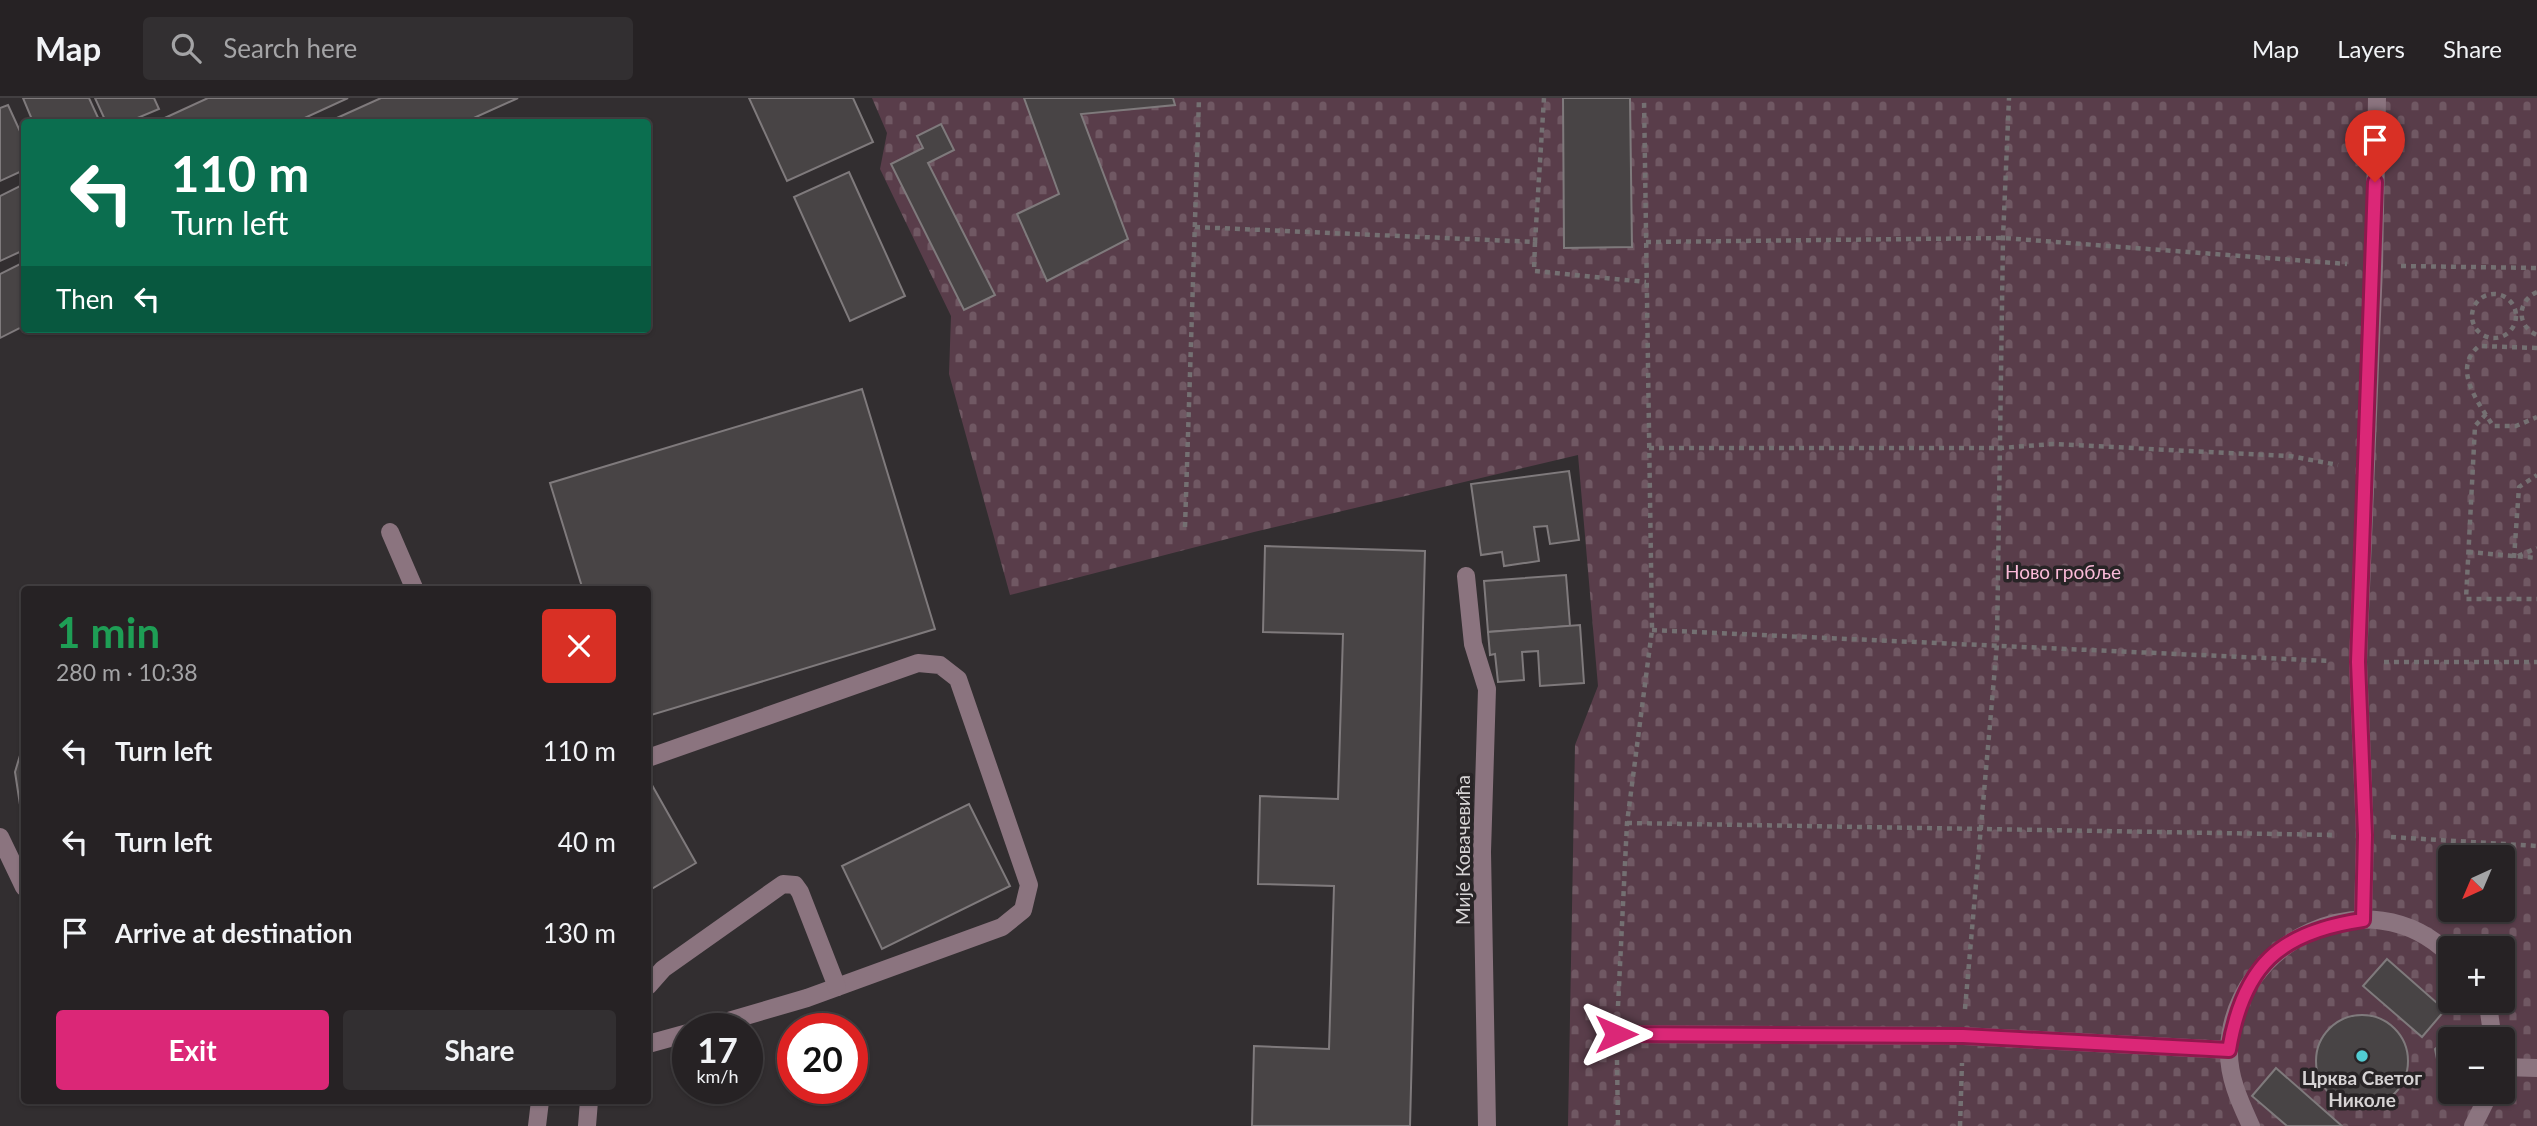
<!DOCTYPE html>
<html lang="en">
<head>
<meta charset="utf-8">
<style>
  :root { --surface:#262224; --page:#322f31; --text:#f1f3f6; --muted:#a4a4a6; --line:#423f41; --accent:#db2777 }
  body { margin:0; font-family:Lato,sans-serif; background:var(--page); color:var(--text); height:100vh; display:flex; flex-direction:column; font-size:26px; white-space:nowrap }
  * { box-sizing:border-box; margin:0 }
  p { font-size:23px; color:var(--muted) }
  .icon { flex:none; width:38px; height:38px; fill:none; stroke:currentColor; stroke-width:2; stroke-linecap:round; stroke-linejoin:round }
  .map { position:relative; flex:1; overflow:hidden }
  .drawer { position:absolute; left:21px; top:488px; width:630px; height:518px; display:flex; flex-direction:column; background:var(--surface); border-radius:7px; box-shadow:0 2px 5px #0004,0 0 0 2px var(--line) }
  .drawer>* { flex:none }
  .guide { position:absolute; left:21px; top:21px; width:630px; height:214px; border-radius:7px; box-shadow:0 2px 5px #0004,0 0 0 2px var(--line); background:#0b6e4f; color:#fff; overflow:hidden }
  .needle { width:46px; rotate:224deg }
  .buttons { position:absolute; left:2438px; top:747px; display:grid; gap:14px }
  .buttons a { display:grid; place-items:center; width:77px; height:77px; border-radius:7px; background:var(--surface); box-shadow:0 2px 5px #0004,0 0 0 2px var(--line); font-size:35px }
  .speed { position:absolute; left:672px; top:915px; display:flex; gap:14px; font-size:35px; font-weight:700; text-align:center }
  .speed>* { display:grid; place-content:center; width:91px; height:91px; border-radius:50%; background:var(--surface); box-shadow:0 2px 5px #0004,0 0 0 2px var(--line); line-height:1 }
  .speed small { font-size:18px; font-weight:400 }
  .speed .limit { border:10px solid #d22; background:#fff; color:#111 }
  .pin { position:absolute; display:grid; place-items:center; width:60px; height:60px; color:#fff; margin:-72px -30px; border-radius:50% 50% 50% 0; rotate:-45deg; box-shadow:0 0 7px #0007 }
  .pin .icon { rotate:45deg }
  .me { position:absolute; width:77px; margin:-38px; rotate:90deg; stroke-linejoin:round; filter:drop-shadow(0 0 5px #0008) }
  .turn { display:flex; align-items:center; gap:24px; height:147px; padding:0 35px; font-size:32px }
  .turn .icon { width:91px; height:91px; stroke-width:2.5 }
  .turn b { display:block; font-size:49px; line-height:60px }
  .then { display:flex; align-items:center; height:66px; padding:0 35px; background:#0003; gap:14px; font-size:26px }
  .round { display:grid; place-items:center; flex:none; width:74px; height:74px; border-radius:7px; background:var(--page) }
  .headline { display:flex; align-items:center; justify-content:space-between; height:119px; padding:0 35px }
  h1 { font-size:42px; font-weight:700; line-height:52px; color:#1e9e55 }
  .primary-button { display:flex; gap:14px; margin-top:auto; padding:14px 35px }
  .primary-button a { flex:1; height:80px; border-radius:7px; background:var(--accent); color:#fff; font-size:28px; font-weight:700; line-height:80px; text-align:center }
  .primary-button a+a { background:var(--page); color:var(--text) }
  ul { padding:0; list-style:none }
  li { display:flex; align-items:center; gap:21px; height:91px; padding:0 35px }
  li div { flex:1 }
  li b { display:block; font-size:26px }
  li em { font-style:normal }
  header { display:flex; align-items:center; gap:42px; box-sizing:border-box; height:98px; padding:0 35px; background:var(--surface); border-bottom:2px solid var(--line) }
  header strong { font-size:33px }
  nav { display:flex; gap:38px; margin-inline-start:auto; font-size:24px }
  .search { width:490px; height:63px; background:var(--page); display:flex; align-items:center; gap:18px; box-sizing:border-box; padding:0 24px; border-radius:7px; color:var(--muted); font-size:26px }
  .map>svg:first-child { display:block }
  .cemetery { fill:url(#cemetery-stones); fill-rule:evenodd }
  .building { fill:#484445; stroke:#7f7a7c; stroke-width:2 }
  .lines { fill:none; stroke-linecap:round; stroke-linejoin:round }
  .path { stroke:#747072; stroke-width:4.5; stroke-dasharray:5 5; stroke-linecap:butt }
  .minor { stroke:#8b747f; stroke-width:18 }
  .route-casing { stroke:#8e194d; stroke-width:18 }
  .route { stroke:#db2777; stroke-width:12 }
  .poi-dot { fill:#51ccd2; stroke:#282426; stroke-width:2.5 }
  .labels { text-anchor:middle; stroke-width:7; stroke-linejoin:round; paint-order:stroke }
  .park-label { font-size:19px; fill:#fbbbd9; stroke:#282426 }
  .street-label { font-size:19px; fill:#d6d3d4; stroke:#282426 }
  .poi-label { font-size:19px; font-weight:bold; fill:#d6d3d4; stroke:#282426 }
</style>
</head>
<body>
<header>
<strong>Map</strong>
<div class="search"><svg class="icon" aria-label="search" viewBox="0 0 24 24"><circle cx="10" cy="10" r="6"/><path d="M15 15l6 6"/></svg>Search here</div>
<nav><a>Map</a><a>Layers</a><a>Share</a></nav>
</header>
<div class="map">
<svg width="2537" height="1028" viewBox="0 0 2537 1028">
  <defs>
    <pattern id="cemetery-stones" width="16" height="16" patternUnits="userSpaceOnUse" patternTransform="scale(1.75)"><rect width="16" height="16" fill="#593d4a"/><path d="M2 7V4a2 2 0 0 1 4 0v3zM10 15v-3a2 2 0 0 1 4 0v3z" fill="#705863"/></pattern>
  </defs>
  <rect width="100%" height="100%" fill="#322e30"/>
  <path class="cemetery" d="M872,0H2537V1028H1568L1575,647L1598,588L1578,357L1254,434L1010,497L949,276L951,218L880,71L887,35ZM2450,760H2502V812H2450ZM2450,850H2502V903H2450ZM2450,942H2502V994H2450Z"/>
  <g class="building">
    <path d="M23,0H89L100,24H33Z"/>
    <path d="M95,0H154L159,11L128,24H106Z"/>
    <path d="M208,0H348L296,24H156Z"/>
    <path d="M381,0H518L465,24H328Z"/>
    <path d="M749,0H853L873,44L787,83Z"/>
    <path d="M1024,0H1173L1175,7L1081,16L1128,141L1047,183L1017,116L1059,96Z"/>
    <path d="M1563,0H1630L1632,149L1564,150Z"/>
    <path d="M8,7L24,42V72L0,83V10Z"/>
    <path d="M941,26L954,52L928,65L995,197L964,212L891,66L923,50L917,38Z"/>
    <path d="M849,74L905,198L850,223L794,99Z"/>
    <path d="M24,86V152L0,163V98Z"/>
    <path d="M24,164V228L0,240V176Z"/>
    <path d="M862,291L935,531L648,618V492H583L550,385Z"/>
    <path d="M1569,373L1579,442L1550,446L1547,428L1534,429L1539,463L1504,468L1502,454L1481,457L1471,386Z"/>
    <path d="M1265,448L1425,453L1410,1028H1252L1254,948L1329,951L1334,788L1258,786L1260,698L1338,701L1343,536L1263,534Z"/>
    <path d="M1566,477L1570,528L1488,534L1484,483Z"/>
    <path d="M1580,527L1584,585L1540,588L1538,553L1522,554L1524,582L1498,584L1495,556L1490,557L1488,534Z"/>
    <path d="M24,644V733L15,674Z"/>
    <path d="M648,680L696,765L648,793Z"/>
    <path d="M969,706L1010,788L882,851L842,768Z"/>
    <path d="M2387,861L2445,912L2422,939L2363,888Z"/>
    <circle cx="2362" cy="963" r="46"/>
    <path d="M2444,943L2450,946V964L2447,966L2437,961L2435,951Z"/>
    <path d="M2276,970L2342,1028H2287L2252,998Z"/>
  </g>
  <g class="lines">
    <g class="path">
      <path d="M1195,129L1535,144L1544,0"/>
      <path d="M1535,144L1534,173L1646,184"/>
      <path d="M1646,144L2003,140L2347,166"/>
      <path d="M2401,168L2537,170"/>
      <path d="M2537,194C2517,203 2516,228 2537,237"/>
      <circle cx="2494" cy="218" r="22"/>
      <path d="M2537,250L2479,248C2451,271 2479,305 2493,328H2516L2537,319"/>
      <path d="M2486,316L2475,328L2466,501H2537"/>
      <path d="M1649,350H2001L2052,346L2290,358L2338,367"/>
      <path d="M1185,429L1199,0"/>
      <path d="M2468,454L2537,460"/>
      <path d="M2518,458L2537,450"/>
      <path d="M2514,460L2519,389L2537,377"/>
      <path d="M1652,532L2330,563"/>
      <path d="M2384,564H2537"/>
      <path d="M1627,725L2337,737"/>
      <path d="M2391,739L2537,748"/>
      <path d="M1618,908L1627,725L1652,532L1644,0"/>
      <path d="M1965,911L1997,546L2003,140L2009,0"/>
      <path d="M1617,962L1618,1028"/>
      <path d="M1960,1028L1962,965"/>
    </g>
    <g class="minor">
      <path d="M390,434L415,492"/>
      <path d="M1466,478L1473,546L1487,591L1482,754L1487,1028"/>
      <path d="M648,660L918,565L940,567L958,581L1029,787L1023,812L1002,829L807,900L701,931"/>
      <path d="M0,739L24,789"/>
      <path d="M2363,822L2365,737L2358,564L2374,168L2377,0"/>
      <path d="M648,888L663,871L783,786L795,787L800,794L837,889"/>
      <path d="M2484,903L2489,914L2493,942"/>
      <path d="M1616,936L1963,938L2229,952"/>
      <path d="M648,946L688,935"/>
      <path d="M2502,969L2537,970"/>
      <path d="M537,1028L540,1003"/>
      <path d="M587,1028L589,1003"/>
      <path d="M2251,1028C2240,1004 2228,979 2229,951C2233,843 2370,777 2450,857"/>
      <path d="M2473,1028L2490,994"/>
    </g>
  </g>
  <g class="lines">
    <defs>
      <path id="route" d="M1616,936L1963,938L2229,952C2243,868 2279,834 2363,822L2365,737L2358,564L2375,84"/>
    </defs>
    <use href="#route" class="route-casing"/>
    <use href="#route" class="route"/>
  </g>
  <circle class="poi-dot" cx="2362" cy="958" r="7"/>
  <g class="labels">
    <g class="park-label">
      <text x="2063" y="481">Ново гробље</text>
    </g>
    <g class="street-label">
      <text transform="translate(1463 752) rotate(-90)" y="7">Мије Ковачевића</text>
    </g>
    <g class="poi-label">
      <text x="2362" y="987">Црква Светог<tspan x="2362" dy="22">Николе</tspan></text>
    </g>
  </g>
</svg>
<div class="buttons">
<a><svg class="needle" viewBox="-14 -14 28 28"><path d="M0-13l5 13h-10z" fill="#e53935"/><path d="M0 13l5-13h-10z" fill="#a4a4a6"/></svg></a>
<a>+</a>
<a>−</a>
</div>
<div class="speed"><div>17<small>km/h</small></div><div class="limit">20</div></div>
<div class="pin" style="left:2375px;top:84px;background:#d93025"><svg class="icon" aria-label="arrive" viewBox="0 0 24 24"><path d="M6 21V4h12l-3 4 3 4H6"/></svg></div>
<svg class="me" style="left:1616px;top:936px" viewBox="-20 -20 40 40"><path d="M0-17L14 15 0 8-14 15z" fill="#db2777" stroke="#fff" stroke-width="4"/></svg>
<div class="guide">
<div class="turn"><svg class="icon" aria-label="left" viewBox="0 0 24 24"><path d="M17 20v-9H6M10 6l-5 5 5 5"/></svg><div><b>110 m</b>Turn left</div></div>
<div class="then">Then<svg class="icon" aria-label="left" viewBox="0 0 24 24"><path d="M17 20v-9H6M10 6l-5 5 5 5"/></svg></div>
</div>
<section class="drawer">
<div class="headline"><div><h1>1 min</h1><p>280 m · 10:38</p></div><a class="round" style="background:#d93025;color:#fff"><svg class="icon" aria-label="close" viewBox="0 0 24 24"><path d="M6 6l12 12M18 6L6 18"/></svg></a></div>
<ul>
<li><svg class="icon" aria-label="left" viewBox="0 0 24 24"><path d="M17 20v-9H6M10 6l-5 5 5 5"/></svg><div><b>Turn left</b></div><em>110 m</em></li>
<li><svg class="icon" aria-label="left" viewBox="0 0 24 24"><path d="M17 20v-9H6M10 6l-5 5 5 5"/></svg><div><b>Turn left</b></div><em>40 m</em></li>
<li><svg class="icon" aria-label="arrive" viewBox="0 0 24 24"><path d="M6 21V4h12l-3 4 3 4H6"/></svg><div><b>Arrive at destination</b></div><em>130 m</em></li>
</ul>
<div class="primary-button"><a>Exit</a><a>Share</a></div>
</section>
</div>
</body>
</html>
